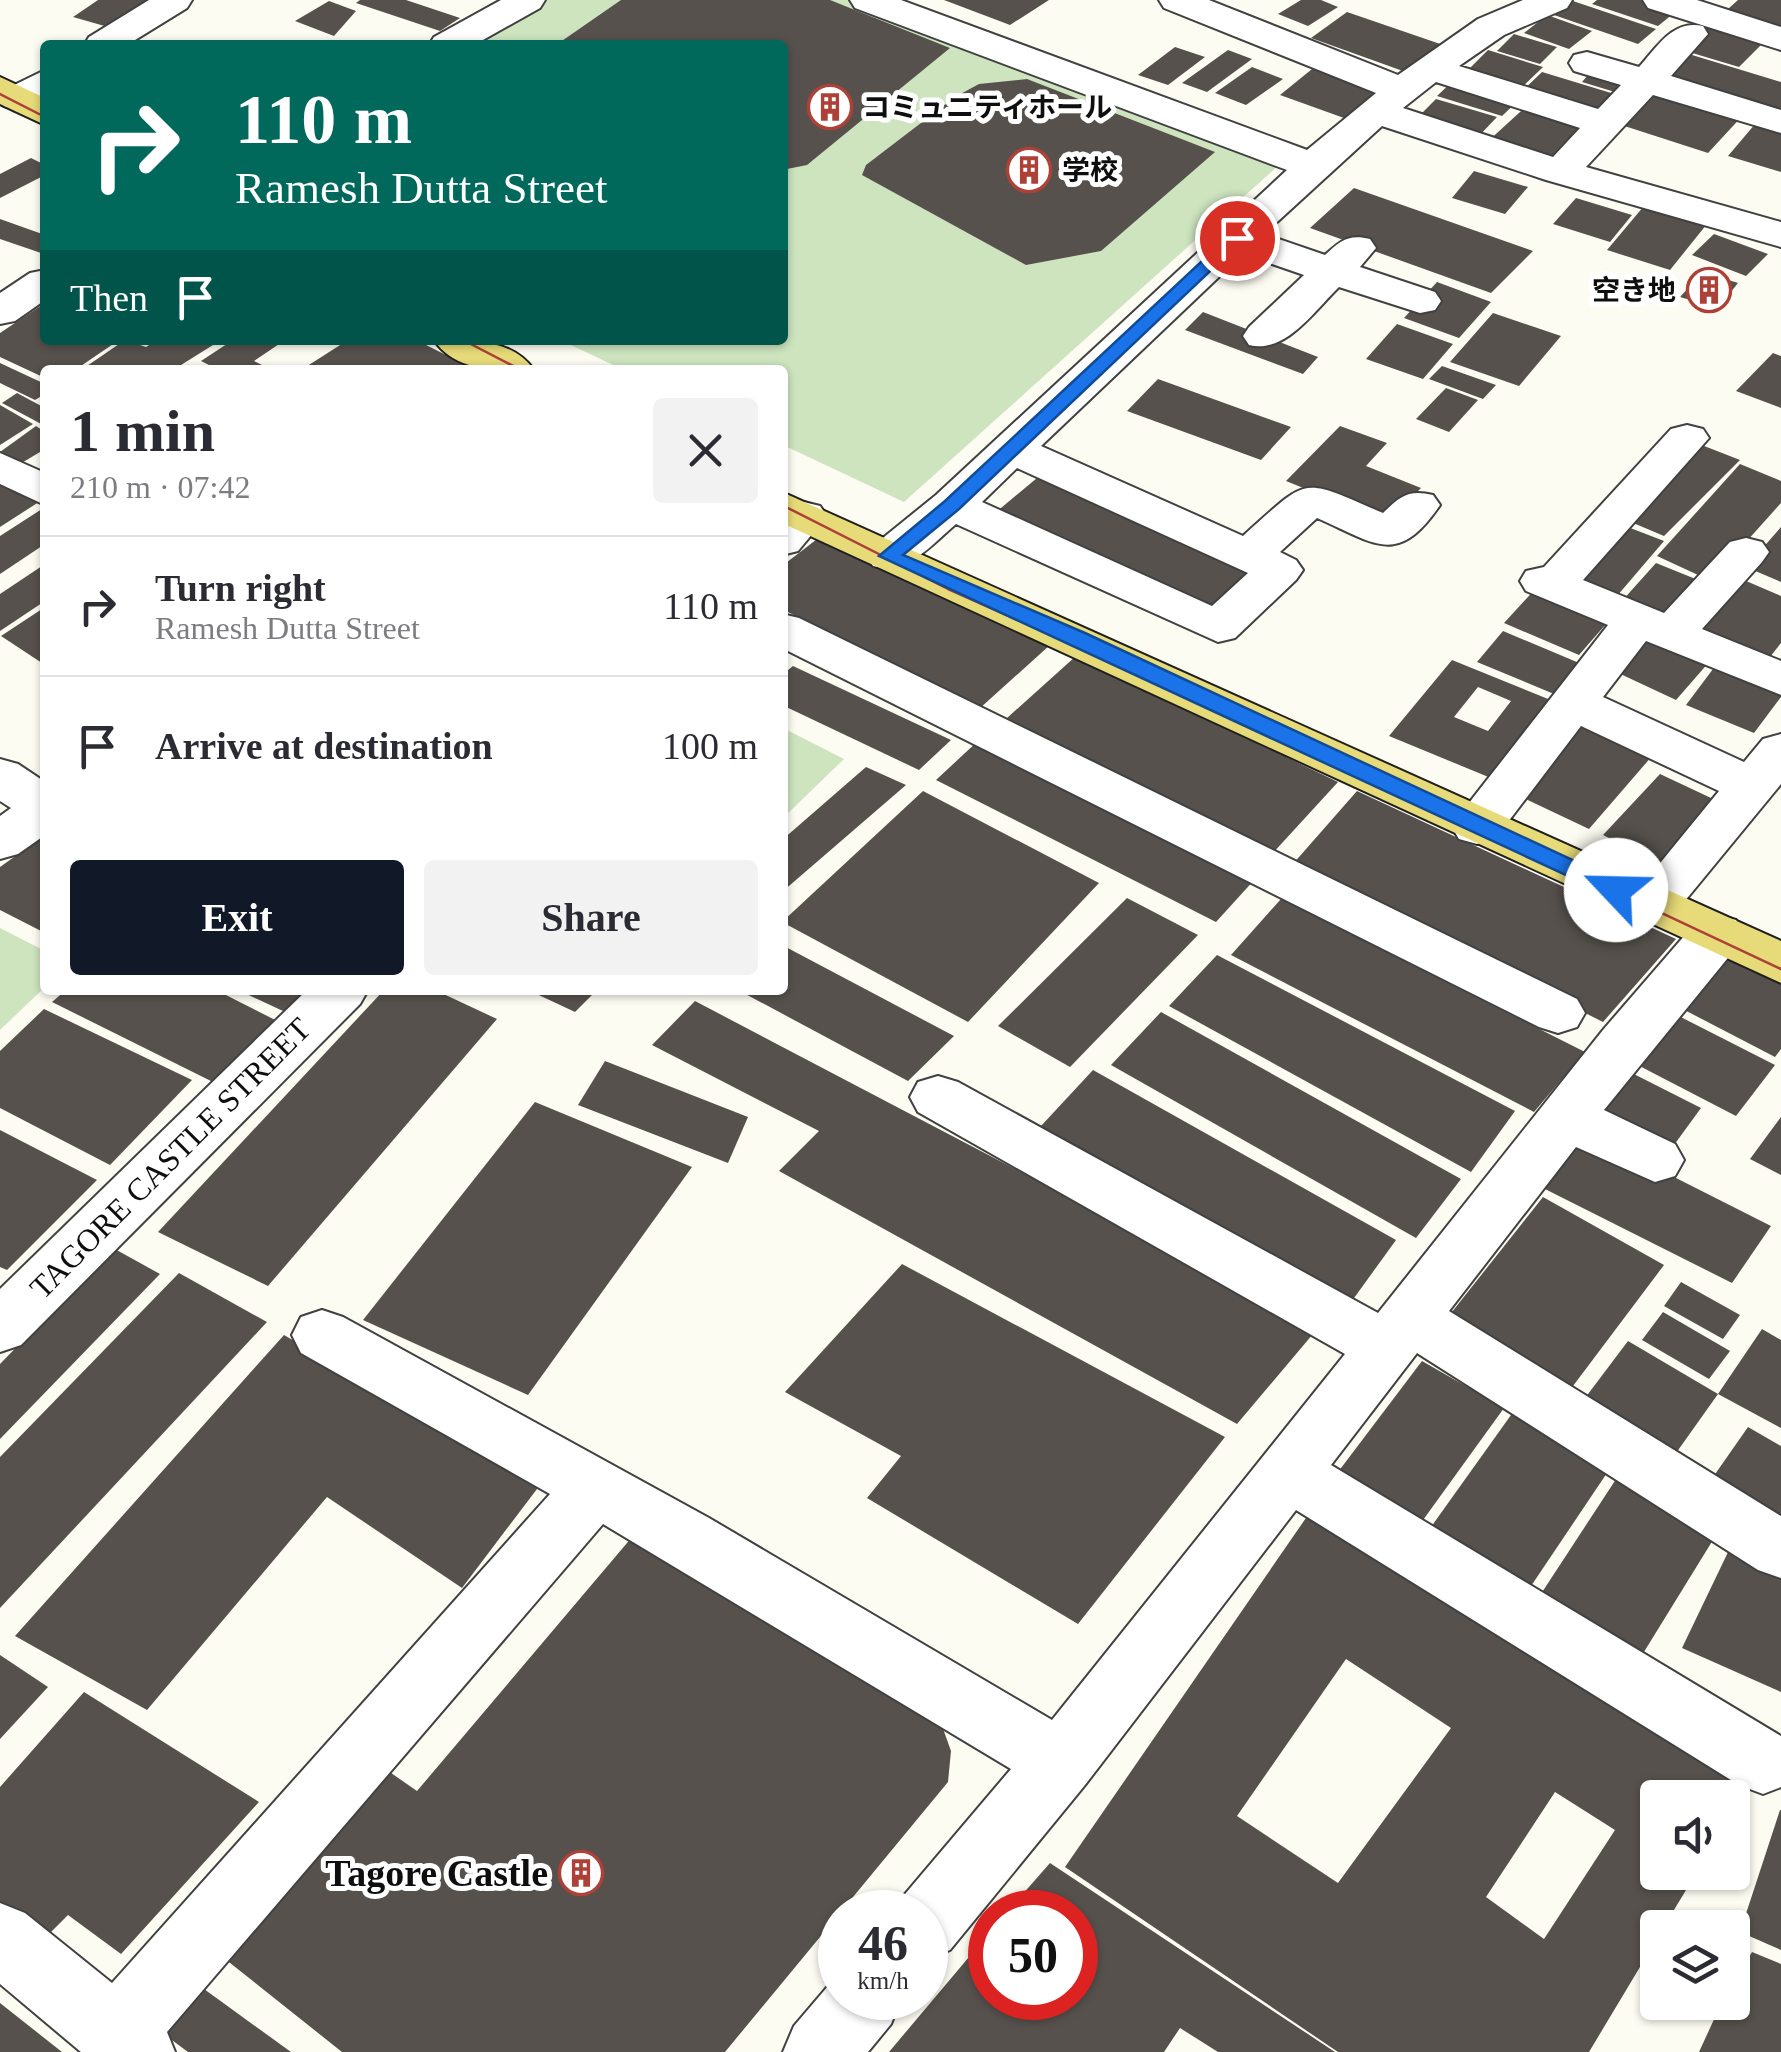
<!DOCTYPE html>
<html lang="en">
<head>
<meta charset="utf-8">
<style>
  :root { --surface:#fff; --page:#f2f2f3; --text:#2b2b33; --muted:#7c7c81; --line:#e1e1e2; --accent:#111827 }
  body { margin:0; font-family:"Times New Roman","Noto Sans SC","Noto Sans JP",serif; background:var(--page); color:var(--text); height:100vh; display:flex; flex-direction:column; font-size:38px; white-space:nowrap }
  * { box-sizing:border-box; margin:0 }
  p { font-size:32px; color:var(--muted) }
  .icon { flex:none; width:55px; height:55px; fill:none; stroke:currentColor; stroke-width:2; stroke-linecap:round; stroke-linejoin:round }
  .map { position:relative; flex:1; overflow:hidden }
  .panel { position:absolute; left:40px; top:365px; width:748px; height:630px; display:flex; flex-direction:column; background:var(--surface); border-radius:10px; box-shadow:0 2px 8px #0004 }
  .panel>* { flex:none }
  .top-card { position:absolute; left:40px; top:40px; width:748px; height:305px; border-radius:10px; box-shadow:0 2px 8px #0004; background:#00695c; color:#fff; overflow:hidden }
  .buttons { position:absolute; left:1640px; top:1780px; display:grid; gap:20px }
  .buttons a { display:grid; place-items:center; width:110px; height:110px; border-radius:10px; background:var(--surface); box-shadow:0 2px 8px #0004; font-size:50px }
  .speed { position:absolute; left:818px; top:1890px; display:flex; gap:20px; font-size:50px; font-weight:700; text-align:center }
  .speed>* { display:grid; place-content:center; width:130px; height:130px; border-radius:50%; background:var(--surface); box-shadow:0 2px 8px #0004; line-height:1 }
  .speed small { font-size:25px; font-weight:400 }
  .speed .limit { border:15px solid #d22; background:#fff; color:#111 }
  .pin { position:absolute; display:grid; place-items:center; width:85px; height:85px; color:#fff; margin:-42px; border:5px solid #fff; border-radius:50%; box-shadow:0 2px 10px #0007 }
  .me { position:absolute; width:110px; margin:-55px; rotate:294deg; stroke-linejoin:round; filter:drop-shadow(0 0 8px #0008) }
  .turn { display:flex; align-items:center; gap:35px; height:210px; padding:0 30px; font-size:45px }
  .turn .icon { width:130px; height:130px; stroke-width:2.5 }
  .turn b { display:block; font-size:70px; line-height:85px }
  .then { display:flex; align-items:center; height:95px; padding:0 30px; background:#0003; gap:20px; font-size:38px }
  .round { display:grid; place-items:center; flex:none; width:105px; height:105px; border-radius:10px; background:var(--page) }
  .summary { display:flex; align-items:center; justify-content:space-between; height:170px; padding:0 30px }
  h1 { font-size:60px; font-weight:700; line-height:75px }
  .action { display:flex; gap:20px; margin-top:auto; padding:20px 30px }
  .action a { flex:1; height:115px; border-radius:10px; background:var(--accent); color:#fff; font-size:40px; font-weight:700; line-height:115px; text-align:center }
  .action a+a { background:var(--page); color:var(--text) }
  ul { padding:0; list-style:none }
  li { display:flex; align-items:center; gap:30px; height:140px; padding:0 30px; border-top:2px solid var(--line) }
  li div { flex:1 }
  li b { display:block; font-size:38px }
  li em { font-style:normal }
  .map>svg:first-child { display:block }
  .green { fill:#cde4bf }
  .building { fill:#56514c; fill-rule:evenodd }
  .lines { fill:none; stroke-linecap:round; stroke-linejoin:round }
  .minor-casing { stroke:#414141; stroke-width:4 }
  .major-casing { stroke:#1f1f1f; stroke-width:4 }
  .minor { fill:#fff; fill-rule:evenodd }
  .major { fill:#e7da78; fill-rule:evenodd }
  .tram { stroke:#ad4138; stroke-width:2.5 }
  .route { fill:#1a73e8; stroke:#114b97; stroke-width:2.5 }
  .labels { text-anchor:middle; stroke-width:10; stroke-linejoin:round; paint-order:stroke }
  .far-poi-label { font-size:28px; font-weight:bold; fill:#0e0e0e; stroke:#fff; text-anchor:start }
  .street-label { font-size:32px; fill:#0e0e0e; stroke:#fff }
  .near-poi-label { font-size:38px; font-weight:bold; fill:#0e0e0e; stroke:#fff; text-anchor:end }
</style>
</head>
<body>
<div class="map">
<svg width="1781" height="2052" viewBox="0 0 1781 2052">
  <rect width="100%" height="100%" fill="#fdfcf2"/>
  <g class="green">
    <path d="M546,0H882L1290,155L904,502L783,445L782,370H624L560,340H782V45H469Z"/>
    <path d="M783,728L844,759L783,818Z"/>
    <path d="M0,928L45,951V987L0,1030Z"/>
  </g>
  <g class="building">
    <path d="M98,0H157L115,29L73,17Z"/>
    <path d="M360,0H406L460,18L440,31L356,3Z"/>
    <path d="M621,0H830L950,48L807,165L782,170V45H556Z"/>
    <path d="M944,0H1049L1010,25Z"/>
    <path d="M1301,0H1321L1338,7L1308,26L1278,14Z"/>
    <path d="M1597,0H1652L1679,9L1658,26L1592,4Z"/>
    <path d="M1738,0H1781V37L1719,17Z"/>
    <path d="M329,1L356,11L334,36L295,21Z"/>
    <path d="M1573,1L1656,29L1638,44L1554,15Z"/>
    <path d="M1347,12L1449,47L1414,75L1311,38Z"/>
    <path d="M1547,15L1592,31L1569,49L1524,33Z"/>
    <path d="M1704,25L1763,43L1739,67L1679,49Z"/>
    <path d="M1514,34L1557,47L1540,64L1497,51Z"/>
    <path d="M1175,47L1205,57L1168,85L1138,75Z"/>
    <path d="M1228,50L1252,59L1207,92L1182,83Z"/>
    <path d="M1488,50L1543,67L1517,92L1462,76Z"/>
    <path d="M1679,51L1781,82V121L1650,80Z"/>
    <path d="M1317,65L1381,87L1344,118L1280,95Z"/>
    <path d="M1252,67L1283,79L1246,105L1215,93Z"/>
    <path d="M1594,68L1641,82L1628,96L1582,82Z"/>
    <path d="M1542,72L1621,96L1598,119L1519,94Z"/>
    <path d="M1456,78L1521,98L1502,116L1437,96Z"/>
    <path d="M1027,79L1215,152L1101,251L1026,265L862,175L866,165L955,97L979,84Z"/>
    <path d="M1648,83L1745,113L1708,153L1609,121Z"/>
    <path d="M1436,99L1497,117L1477,138L1416,119Z"/>
    <path d="M1531,102L1596,123L1552,166L1485,144Z"/>
    <path d="M1761,117L1781,123V172L1728,156Z"/>
    <path d="M31,158L45,165V175L0,198V174Z"/>
    <path d="M1474,171L1528,187L1505,214L1452,198Z"/>
    <path d="M1354,188L1533,251L1491,293L1310,228Z"/>
    <path d="M1576,198L1632,215L1610,242L1553,224Z"/>
    <path d="M1649,200L1711,219L1670,270L1607,250Z"/>
    <path d="M0,219L45,235V251L41,253L0,239Z"/>
    <path d="M1714,234L1768,254L1746,276L1692,255Z"/>
    <path d="M1703,272L1738,283L1718,308L1680,297Z"/>
    <path d="M1437,282L1491,302L1459,338L1404,318Z"/>
    <path d="M45,303V340H119L75,370H45V378L0,357V333Z"/>
    <path d="M1203,312L1318,357L1303,374L1185,330Z"/>
    <path d="M1493,313L1561,336L1519,386L1450,362Z"/>
    <path d="M1397,324L1453,344L1423,379L1366,359Z"/>
    <path d="M125,340L146,347L157,340H221L173,370H81Z"/>
    <path d="M233,340H285L254,361L272,370H219L201,361Z"/>
    <path d="M348,340H416L476,370H301Z"/>
    <path d="M1773,353L1781,356V408L1736,391Z"/>
    <path d="M0,363L45,384V394L35,400L0,383Z"/>
    <path d="M1442,366L1496,385L1483,399L1429,379Z"/>
    <path d="M1158,379L1291,427L1261,460L1127,411Z"/>
    <path d="M1446,388L1478,400L1449,432L1416,419Z"/>
    <path d="M17,393L45,408V426L2,403Z"/>
    <path d="M0,405L33,424L0,445Z"/>
    <path d="M36,426L45,432V449L20,464L0,452Z"/>
    <path d="M1340,426L1387,443L1366,466L1421,488L1388,522L1286,481Z"/>
    <path d="M1694,442L1740,460L1664,536L1619,517Z"/>
    <path d="M1740,464L1781,481V503L1711,581L1657,556Z"/>
    <path d="M1043,473L1255,568L1209,611L995,513Z"/>
    <path d="M0,477L42,500L0,527Z"/>
    <path d="M45,507V544L0,574V536Z"/>
    <path d="M1620,524L1664,541L1611,603L1567,585Z"/>
    <path d="M1781,527V582L1746,567Z"/>
    <path d="M821,536L1050,645L979,709L782,609V566Z"/>
    <path d="M1656,563L1708,584L1673,624L1621,602Z"/>
    <path d="M45,564V601L0,631V594Z"/>
    <path d="M1732,575L1781,596V643L1770,657L1689,623Z"/>
    <path d="M1539,585L1613,616L1579,655L1504,623Z"/>
    <path d="M45,607V665L1,636Z"/>
    <path d="M1503,631L1591,668L1566,699L1477,662Z"/>
    <path d="M1649,634L1710,661L1676,700L1614,671Z"/>
    <path d="M1076,656L1338,782L1272,854L1007,718Z"/>
    <path d="M1452,660L1563,705L1503,783L1389,736ZM1478,687L1511,701L1488,731L1454,717Z"/>
    <path d="M1719,661L1781,686V697L1754,733L1686,705Z"/>
    <path d="M793,666L951,740L919,770L782,705V675Z"/>
    <path d="M1584,713L1659,748L1589,829L1513,793Z"/>
    <path d="M979,740L1256,878L1216,922L936,780Z"/>
    <path d="M866,767L906,785L782,892V840Z"/>
    <path d="M1660,774L1726,805L1670,869L1603,835Z"/>
    <path d="M923,791L1099,883L968,1022L782,922Z"/>
    <path d="M1357,791L1676,939L1603,1022L1292,865Z"/>
    <path d="M45,835V933L0,910V867Z"/>
    <path d="M1127,898L1198,935L1070,1067L998,1026Z"/>
    <path d="M1281,899L1585,1052L1534,1112L1231,955Z"/>
    <path d="M782,945L954,1036L908,1081L738,990H782Z"/>
    <path d="M1718,950L1781,982V1049L1775,1057L1673,1004Z"/>
    <path d="M1217,955L1515,1111L1471,1172L1169,1006Z"/>
    <path d="M66,990H216L287,1026L223,1087L52,1002Z"/>
    <path d="M238,990H323L298,1018Z"/>
    <path d="M384,990H435L497,1019L268,1286L158,1232Z"/>
    <path d="M528,990H597L575,1012Z"/>
    <path d="M695,1001L1318,1328L1237,1424L779,1171L819,1131L652,1045Z"/>
    <path d="M44,1009L192,1080L110,1165L0,1108V1051Z"/>
    <path d="M1665,1009L1775,1065L1736,1116L1626,1059Z"/>
    <path d="M1161,1012L1461,1179L1416,1238L1111,1065Z"/>
    <path d="M605,1061L748,1117L728,1163L578,1105Z"/>
    <path d="M1620,1067L1701,1108L1666,1156L1584,1113Z"/>
    <path d="M1093,1070L1396,1240L1349,1305L1041,1126Z"/>
    <path d="M535,1102L692,1167L528,1395L363,1320Z"/>
    <path d="M1781,1117V1175L1750,1159Z"/>
    <path d="M0,1130L97,1180L7,1270L0,1267Z"/>
    <path d="M1581,1130L1771,1226L1732,1283L1537,1185Z"/>
    <path d="M1543,1197L1664,1265L1567,1394L1444,1322Z"/>
    <path d="M113,1248L160,1274L0,1439V1364Z"/>
    <path d="M902,1264L1225,1437L1078,1624L867,1498L901,1456L785,1392Z"/>
    <path d="M179,1273L267,1322L0,1608V1457Z"/>
    <path d="M1681,1282L1740,1315L1723,1339L1664,1306Z"/>
    <path d="M1663,1312L1730,1351L1709,1379L1642,1340Z"/>
    <path d="M1762,1329L1781,1340V1428L1718,1394Z"/>
    <path d="M284,1335L540,1485L462,1588L327,1497L147,1710L15,1636Z"/>
    <path d="M1628,1341L1718,1394L1664,1470L1573,1414Z"/>
    <path d="M1422,1361L1504,1408L1418,1527L1335,1476Z"/>
    <path d="M1516,1408L1613,1464L1521,1601L1421,1541Z"/>
    <path d="M1748,1427L1781,1446V1536L1704,1490Z"/>
    <path d="M1622,1470L1721,1527L1639,1660L1537,1600Z"/>
    <path d="M1308,1515L1748,1788L1732,1813V1798H1658V1872H1697L1663,1928H1658V1937L1589,2052H1338L1065,1867ZM1346,1659L1451,1728L1338,1883L1237,1816ZM1555,1792L1615,1830L1544,1939L1486,1897Z"/>
    <path d="M638,1530L941,1723L951,1751L948,1782L725,2052H342L220,1955L381,1766L417,1791Z"/>
    <path d="M1730,1548L1781,1572V1692L1682,1648Z"/>
    <path d="M0,1655L48,1687L0,1739Z"/>
    <path d="M84,1692L259,1802L121,1954L68,1915L41,1942L0,1910V1787Z"/>
    <path d="M1780,1810H1781V1950L1740,1932Z"/>
    <path d="M1050,1863L1335,2052H1218L1180,2028L1164,2052H889L990,1932V1998H1075V1912H1007Z"/>
    <path d="M1752,1952L1781,1964V2052H1699L1722,2002H1732V1986Z"/>
    <path d="M193,1981L291,2052H188L157,2029Z"/>
    <path d="M0,2003L62,2052H0Z"/>
  </g>
  <g class="lines">
    <defs>
      <g id="minor">
        <path d="M149,0H192L187,8L127,45H84L89,37Z"/>
        <path d="M501,0H545L540,8L474,45H429L434,37Z"/>
        <path d="M850,0H901L1307,150L1376,93L1164,8L1159,0H1209L1398,75L1478,19L1523,0H1572L1567,8L1504,35L1459,66L1598,109L1621,85L1574,71L1569,63L1574,55L1587,52L1639,67C1657,47 1673,19 1703,26L1708,34L1671,76L1781,110V133L1653,95L1586,167L1781,222V247L1546,180L1382,126L1264,234L1325,255C1341,240 1349,234 1370,239L1376,248L1360,267L1435,292L1441,301L1435,310L1420,313L1339,287C1314,311 1286,354 1249,345L1243,336L1249,327L1304,275L1243,254L1041,446L1243,536C1311,475 1299,477 1383,513C1400,496 1409,489 1433,495L1440,505C1397,568 1375,543 1317,518L1280,552L1296,560L1303,570L1296,580L1235,638L1218,642L956,524C931,545 908,575 873,566L866,556L873,546L936,495L1287,170L855,8ZM1436,82L1580,128L1553,157L1403,108ZM1017,468L1248,573L1212,606L982,502Z"/>
        <path d="M1643,0H1697L1781,27V50L1648,8Z"/>
        <path d="M45,70V97L17,109L4,106L0,95L4,90Z"/>
        <path d="M45,270V300L15,321L0,324V293L30,273Z"/>
        <path d="M1687,425L1703,429L1709,438L1583,580L1664,613L1730,542L1746,538L1762,542L1769,552L1762,562L1702,629L1781,661V695L1646,641L1603,697L1744,762L1763,739L1781,734V784L1670,919L1651,925L1632,919L1625,906L1719,791L1581,726L1495,839L1477,844L1459,839L1451,826L1608,625L1526,591L1520,581L1526,571L1544,567L1671,429Z"/>
        <path d="M0,453L45,473V505L0,484Z"/>
        <path d="M804,502L820,506L827,516L798,551L782,555V512L788,506Z"/>
        <path d="M782,614L799,618L1577,999L1585,1013L1577,1027L1558,1033L1539,1027L782,648Z"/>
        <path d="M0,759L18,764L45,782V835L18,854L0,859V816L11,808L0,801Z"/>
        <path d="M1717,915L1736,920L1744,934L1736,948L1604,1110L1675,1144L1684,1160L1675,1176L1655,1182L1576,1147L1449,1311L1781,1516V1578L1758,1570L1417,1353L1331,1465L1781,1736V1787L1763,1794L1739,1785L1296,1510L1085,1785L950,1950L925,1960V1912H894L900,1900L1011,1769L603,1524L167,2032L175,2052H81L0,1984V1903L25,1913L112,1983L550,1494L301,1353L292,1335L301,1317L322,1310L343,1317L709,1518L1052,1720L1345,1354L918,1112L910,1097L918,1082L938,1076L958,1082L1378,1313L1603,1030L1698,920Z"/>
        <path d="M307,990H368L360,1004L21,1345L0,1352V1289Z"/>
        <path d="M840,1972V1998H901L891,2024L868,2052H783L794,2026Z"/>
      </g>
      <g id="major">
        <path d="M0,77L45,98V125L0,104Z"/>
        <path d="M434,340C469,340 512,338 534,370C499,370 456,373 434,340Z"/>
        <path d="M782,492L1781,941V983L782,523Z"/>
      </g>
    </defs>
    <use href="#minor" class="minor-casing"/>
    <use href="#major" class="major-casing"/>
    <use href="#minor" class="minor"/>
    <use href="#major" class="major"/>
    <g class="tram">
      <path d="M0,94L45,117"/>
      <path d="M463,340L521,370"/>
      <path d="M782,505L948,589L1391,786L1781,969"/>
    </g>
  </g>
  <path class="route" d="M1231,234L1245,238L959,509L903,555L1085,633L1624,884L1627,890L1624,895H1609L879,556L945,501Z"/>
  <defs>
    <symbol id="building-ring" viewBox="-11 -11 22 22"><circle r="9.5" fill="#fff" stroke="#ad4138" stroke-width="1.5"/><path d="M-4-6H4V6H1V3H-1V6H-4ZM-2.5-4.3h1.7v1.8h-1.7ZM.8-4.3h1.7v1.8H.8ZM-2.5-1h1.7V.8h-1.7ZM.8-1h1.7V.8H.8Z" fill="#ad4138"/></symbol>
  </defs>
  <g fill-rule="evenodd">
    <use href="#building-ring" x="805" y="82" width="50" height="50"/>
    <use href="#building-ring" x="1004" y="145" width="50" height="50"/>
    <use href="#building-ring" x="1684" y="265" width="50" height="50"/>
    <use href="#building-ring" x="556" y="1848" width="50" height="50"/>
  </g>
  <g class="labels">
    <g class="far-poi-label">
      <text x="862" y="117">コミュニティホール</text>
      <text x="1062" y="180">学校</text>
      <text x="1676" y="300" text-anchor="end">空き地</text>
    </g>
    <g class="street-label">
      <text transform="translate(170 1158) rotate(-45)" y="11">TAGORE CASTLE STREET</text>
    </g>
    <g class="near-poi-label">
      <text x="548" y="1886">Tagore Castle</text>
    </g>
  </g>
</svg>
<div class="buttons">
<a><svg class="icon" aria-label="sound" viewBox="0 0 24 24"><path d="M4 9h4l5-4v14l-5-4H4zM17 9q2 3 0 6"/></svg></a>
<a><svg class="icon" aria-label="layers" viewBox="0 0 24 24"><path d="M12 4l9 5-9 5-9-5zM3 14l9 5 9-5"/></svg></a>
</div>
<div class="speed"><div>46<small>km/h</small></div><div class="limit">50</div></div>
<div class="pin" style="left:1237px;top:238px;background:#d93025"><svg class="icon" aria-label="arrive" viewBox="0 0 24 24"><path d="M6 21V4h12l-3 4 3 4H6"/></svg></div>
<svg class="me" style="left:1616px;top:890px" viewBox="-20 -20 40 40"><circle r="19" fill="#fff"/><path d="M0-13L10 11 0 6-10 11z" fill="#1a73e8"/></svg>
<div class="top-card">
<div class="turn"><svg class="icon" aria-label="right" viewBox="0 0 24 24"><path d="M7 20v-9h11M14 6l5 5-5 5"/></svg><div><b>110 m</b>Ramesh Dutta Street</div></div>
<div class="then">Then<svg class="icon" aria-label="arrive" viewBox="0 0 24 24"><path d="M6 21V4h12l-3 4 3 4H6"/></svg></div>
</div>
<section class="panel">
<div class="summary"><div><h1>1 min</h1><p>210 m · 07:42</p></div><a class="round"><svg class="icon" aria-label="close" viewBox="0 0 24 24"><path d="M6 6l12 12M18 6L6 18"/></svg></a></div>
<ul>
<li><svg class="icon" aria-label="right" viewBox="0 0 24 24"><path d="M7 20v-9h11M14 6l5 5-5 5"/></svg><div><b>Turn right</b><p>Ramesh Dutta Street</p></div><em>110 m</em></li>
<li><svg class="icon" aria-label="arrive" viewBox="0 0 24 24"><path d="M6 21V4h12l-3 4 3 4H6"/></svg><div><b>Arrive at destination</b></div><em>100 m</em></li>
</ul>
<div class="action"><a>Exit</a><a>Share</a></div>
</section>
</div>
</body>
</html>
